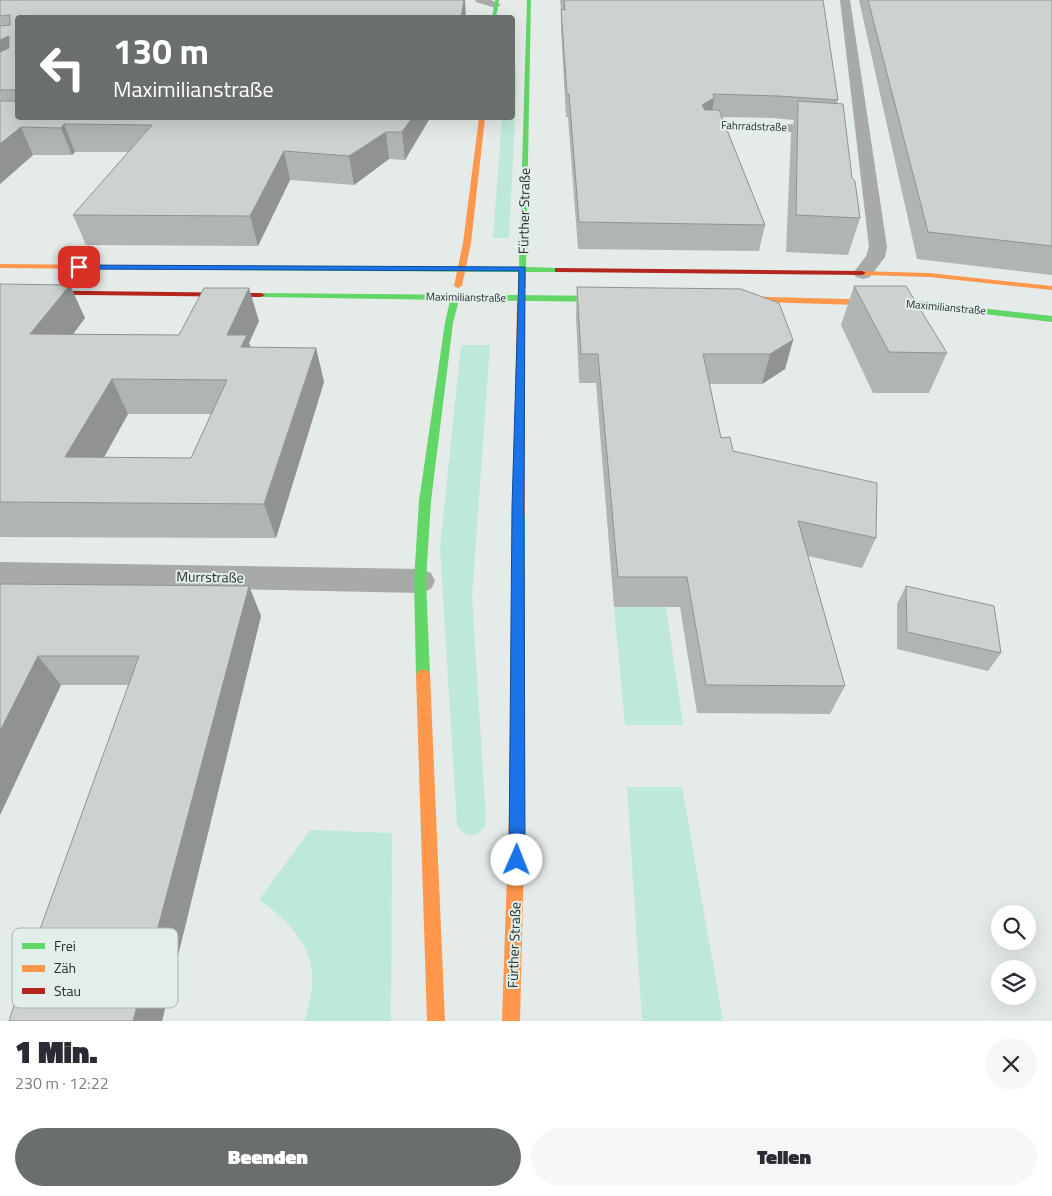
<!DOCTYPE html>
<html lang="de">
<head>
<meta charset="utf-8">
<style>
  :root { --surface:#fff; --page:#f7f7f7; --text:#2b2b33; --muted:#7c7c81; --accent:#6a6f6c }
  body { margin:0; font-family:"Titillium Web",sans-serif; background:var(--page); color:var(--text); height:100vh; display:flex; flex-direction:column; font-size:19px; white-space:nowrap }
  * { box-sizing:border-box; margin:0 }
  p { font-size:16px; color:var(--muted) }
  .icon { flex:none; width:28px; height:28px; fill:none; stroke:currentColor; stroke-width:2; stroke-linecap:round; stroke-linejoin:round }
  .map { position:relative; height:1021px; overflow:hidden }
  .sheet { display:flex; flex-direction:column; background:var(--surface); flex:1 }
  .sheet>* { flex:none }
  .guide { position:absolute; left:15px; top:15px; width:500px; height:105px; border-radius:5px; box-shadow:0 5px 20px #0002; background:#6a6f6c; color:#fff; overflow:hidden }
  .controls { position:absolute; left:991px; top:905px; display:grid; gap:10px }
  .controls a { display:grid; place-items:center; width:45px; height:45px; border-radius:50%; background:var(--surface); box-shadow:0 5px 20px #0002; font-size:25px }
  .pin { position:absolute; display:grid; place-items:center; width:42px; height:42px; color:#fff; margin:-21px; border-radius:10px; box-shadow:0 2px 8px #0006 }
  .me { position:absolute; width:55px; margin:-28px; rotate:1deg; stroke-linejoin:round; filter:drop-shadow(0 0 4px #0008) }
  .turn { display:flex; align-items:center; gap:18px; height:105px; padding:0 15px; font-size:22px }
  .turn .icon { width:65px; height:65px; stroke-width:2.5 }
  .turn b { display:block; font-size:35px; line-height:42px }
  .round { display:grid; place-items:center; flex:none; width:52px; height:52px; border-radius:26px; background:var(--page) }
  .headline { display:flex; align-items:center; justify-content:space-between; height:85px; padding:0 15px }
  h1 { font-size:30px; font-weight:800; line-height:38px }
  .action { display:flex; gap:10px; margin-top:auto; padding:10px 15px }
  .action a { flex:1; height:58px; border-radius:30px; background:var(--accent); color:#fff; font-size:20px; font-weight:800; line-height:58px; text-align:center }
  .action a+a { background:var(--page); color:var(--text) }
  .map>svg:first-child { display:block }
  .green { fill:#bee9d9 }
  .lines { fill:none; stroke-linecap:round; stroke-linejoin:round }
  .street { fill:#a8aaa9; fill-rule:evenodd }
  .fast { fill:#63d668; fill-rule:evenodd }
  .slow { fill:#ff974d; fill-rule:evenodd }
  .jam { fill:#b3261e; fill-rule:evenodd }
  .wall { fill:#b0b5b3; fill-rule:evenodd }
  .shaded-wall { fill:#909392 }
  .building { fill:#cdd2d0; stroke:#909392; fill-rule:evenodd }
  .route { fill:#1a73e8; stroke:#114b97 }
  .labels { text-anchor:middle; stroke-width:4; stroke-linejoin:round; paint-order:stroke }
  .far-street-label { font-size:11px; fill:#272c2a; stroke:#e2eee9 }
  .street-label { font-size:14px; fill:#272c2a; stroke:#e2eee9 }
  .key { fill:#e2eee9; stroke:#aab4b0; stroke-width:1 }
  .key-label { font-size:14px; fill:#272c2a }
</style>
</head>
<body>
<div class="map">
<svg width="1052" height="1021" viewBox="0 0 1052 1021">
  <rect width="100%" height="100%" fill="#e5ebe8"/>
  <g class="green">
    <path d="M513,42L517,81L509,238H493L502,118H512Z"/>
    <path d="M461,345H490L472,597L486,821C483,838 464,840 457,825L440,548Z"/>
    <path d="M614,607H666L683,725H625Z"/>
    <path d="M627,787H682L723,1021H642Z"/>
    <path d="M310,830L392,833L391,1021H305C308,1006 314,989 312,974C310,942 285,917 259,900Z"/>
  </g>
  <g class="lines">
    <g class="street">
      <path d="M475,0H491L501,5L496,8L476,2Z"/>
      <path d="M840,0H850L887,247L885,257L870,277L863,279L856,277L853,273L866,256L869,247Z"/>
      <path d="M714,121L829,126L834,127L836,130L834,133L829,134L741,129H717L707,133L702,132L700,129L702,126Z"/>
      <path d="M0,562L420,569L431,573L435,581L431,589L420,593L0,584Z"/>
    </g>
    <g class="fast">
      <path d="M495,0H499L496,18H492Z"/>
      <path d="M527,0H531L526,267L558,268H561V272H526V287L522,289L518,287V272L219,270L218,268L222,266L519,267Z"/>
      <path d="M258,293L613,296L617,299L613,302L459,300L453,323L431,501L426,581L430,675L428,679L423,681L418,679L416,675L414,581L419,501L445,323L450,300L261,297L257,295Z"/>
      <path d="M920,301L1052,316V322L917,306V302Z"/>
      <path d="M519,512L525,516V814L522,819L517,822L512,819L509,814L513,516Z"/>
    </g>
    <g class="slow">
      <path d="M479,118H485L471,243L462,286L458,288L454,286L463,243Z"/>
      <path d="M0,264L222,266L226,268L222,270L0,268Z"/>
      <path d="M859,271L929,273L1052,286V290L929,277L862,275H859Z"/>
      <path d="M521,295L525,298V516L519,520L513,516L517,298Z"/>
      <path d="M731,296L920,301L924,304L920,307L728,301L727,299Z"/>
      <path d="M423,669L428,671L430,675L445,1021H427L416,675L418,671Z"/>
      <path d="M517,806L522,809L525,814L520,1021H502L509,814L512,809Z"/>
    </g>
    <g class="jam">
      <path d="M555,268L862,271L866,273L862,275L558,272H555Z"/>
      <path d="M0,290L261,293L265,295L261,297L0,294Z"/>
    </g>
  </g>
  <g class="wall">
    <path d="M0,0H465V1L18,18V118H430L405,160L389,159L354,185L290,180L258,246L86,245L73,215L128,152H75L72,155H33L0,184Z"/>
    <path d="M560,0H823L838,100L837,104L860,218L848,255L786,252L791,134L794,120L773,118L722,117L765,225L759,251L578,249L568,117H566L561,29V9Z"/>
    <path d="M859,0H1052V275L917,259Z"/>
    <path d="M0,284L85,318L73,334L179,335L259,321L249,343L251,347L316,348L324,382L276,538L0,537ZM128,414H211L191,458H104Z"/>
    <path d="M854,286L947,353L929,393H873L841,325Z"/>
    <path d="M577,287L793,340L785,369L762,384H710L721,438L733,451L876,538L862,568L808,556L845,686L830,714L697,713L680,607H614L596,383H579L576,316Z"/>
    <path d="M0,584L249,586L261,616L162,1021H9L129,685H61L0,815Z"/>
    <path d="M906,586L1001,653L988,671L897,649V604Z"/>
  </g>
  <g class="shaded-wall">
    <path d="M459,0H465L466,18H461Z"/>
    <path d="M9,36L18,57L0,69V40Z"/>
    <path d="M714,98L711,121L702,105Z"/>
    <path d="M412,118H430L405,160L402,132Z"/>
    <path d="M64,124L75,152L72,155L61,128Z"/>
    <path d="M21,127L33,155L0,184V144Z"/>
    <path d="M386,132L389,159L354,185L349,156Z"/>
    <path d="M284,151L290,180L258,246L250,216Z"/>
    <path d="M70,285L85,318L48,368L30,334Z"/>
    <path d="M249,288L259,321L249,343L257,369L227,335Z"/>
    <path d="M793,340L785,369L762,384L770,354Z"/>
    <path d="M316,348L324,382L276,538L264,504Z"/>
    <path d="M112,379L128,414L84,492L65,457Z"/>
    <path d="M249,586L261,616L162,1021H133Z"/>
    <path d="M38,656L61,685L0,815V731Z"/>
  </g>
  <g class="building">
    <path d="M0,0H464L461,18H18V90H0V52L9,48V36L0,40V26L10,25V15L0,16Z"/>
    <path d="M564,0H823L838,100L778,96L713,94L714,98L702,105L705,110H719L765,225L579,222L569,94H567L561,9L565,10Z"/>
    <path d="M868,0H1052V246L928,232Z"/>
    <path d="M0,101H18V118H412L402,132H386L349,156L284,151L250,216L73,215L152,125L64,124L61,128L21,127L0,144Z"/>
    <path d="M798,101L843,104L852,178L855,181L860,218L796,215Z"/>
    <path d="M0,284L70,285L30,334L179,335L204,288H249L227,335H247L241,347L316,348L264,504L0,502ZM112,379L227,380L191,458L65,457Z"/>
    <path d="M854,286H906L947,353L889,352Z"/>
    <path d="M577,287L741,289L779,303L793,340L770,354H703L721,438L730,437L733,451L877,483L876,538L798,521L845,686L706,685L687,577H618L598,354H581Z"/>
    <path d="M0,584L249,586L133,1021H9L27,965L139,656H38L0,731Z"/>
    <path d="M906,586L994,606L1001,653L907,632Z"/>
  </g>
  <path class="route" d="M76,265L525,267L524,507L525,860L522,866L517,869L511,866L509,860L512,507L519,271L79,269L75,267Z"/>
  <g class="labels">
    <g class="far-street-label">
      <text transform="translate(754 126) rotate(2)" y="4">Fahrradstraße</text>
      <text transform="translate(466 297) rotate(1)" y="4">Maximilianstraße</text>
      <text transform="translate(946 307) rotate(5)" y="4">Maximilianstraße</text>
    </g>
    <g class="street-label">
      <text transform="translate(524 211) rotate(-89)" y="5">Fürther Straße</text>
      <text transform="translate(210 577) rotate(1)" y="5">Murrstraße</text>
      <text transform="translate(514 945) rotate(-88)" y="5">Fürther Straße</text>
    </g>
  </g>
  <rect x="12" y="928" width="166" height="80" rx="8" class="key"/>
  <rect x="22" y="943" width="23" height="6" fill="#63d668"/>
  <rect x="22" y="965" width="23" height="7" fill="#ff974d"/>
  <rect x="22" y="988" width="23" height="6" fill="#b3261e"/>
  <g class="key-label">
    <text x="54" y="951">Frei</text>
    <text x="54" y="973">Zäh</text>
    <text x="54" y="996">Stau</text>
  </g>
</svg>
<div class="controls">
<a><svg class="icon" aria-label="search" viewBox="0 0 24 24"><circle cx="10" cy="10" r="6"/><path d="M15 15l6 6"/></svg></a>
<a><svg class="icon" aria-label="layers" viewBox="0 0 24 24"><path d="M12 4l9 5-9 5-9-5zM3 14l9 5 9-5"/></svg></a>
</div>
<div class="pin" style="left:79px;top:267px;background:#d93025"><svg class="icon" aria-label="arrive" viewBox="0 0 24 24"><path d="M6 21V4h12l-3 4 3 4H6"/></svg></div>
<svg class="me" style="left:517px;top:860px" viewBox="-20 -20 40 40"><circle r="19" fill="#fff"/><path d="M0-13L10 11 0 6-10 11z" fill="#1a73e8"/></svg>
<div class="guide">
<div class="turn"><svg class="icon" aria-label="left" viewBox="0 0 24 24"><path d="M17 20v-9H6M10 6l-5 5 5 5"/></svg><div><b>130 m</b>Maximilianstraße</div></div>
</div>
</div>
<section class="sheet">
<div class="headline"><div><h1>1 Min.</h1><p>230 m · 12:22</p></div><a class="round"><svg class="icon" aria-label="close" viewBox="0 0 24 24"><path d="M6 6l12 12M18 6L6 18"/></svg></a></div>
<div class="action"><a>Beenden</a><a>Teilen</a></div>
</section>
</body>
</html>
